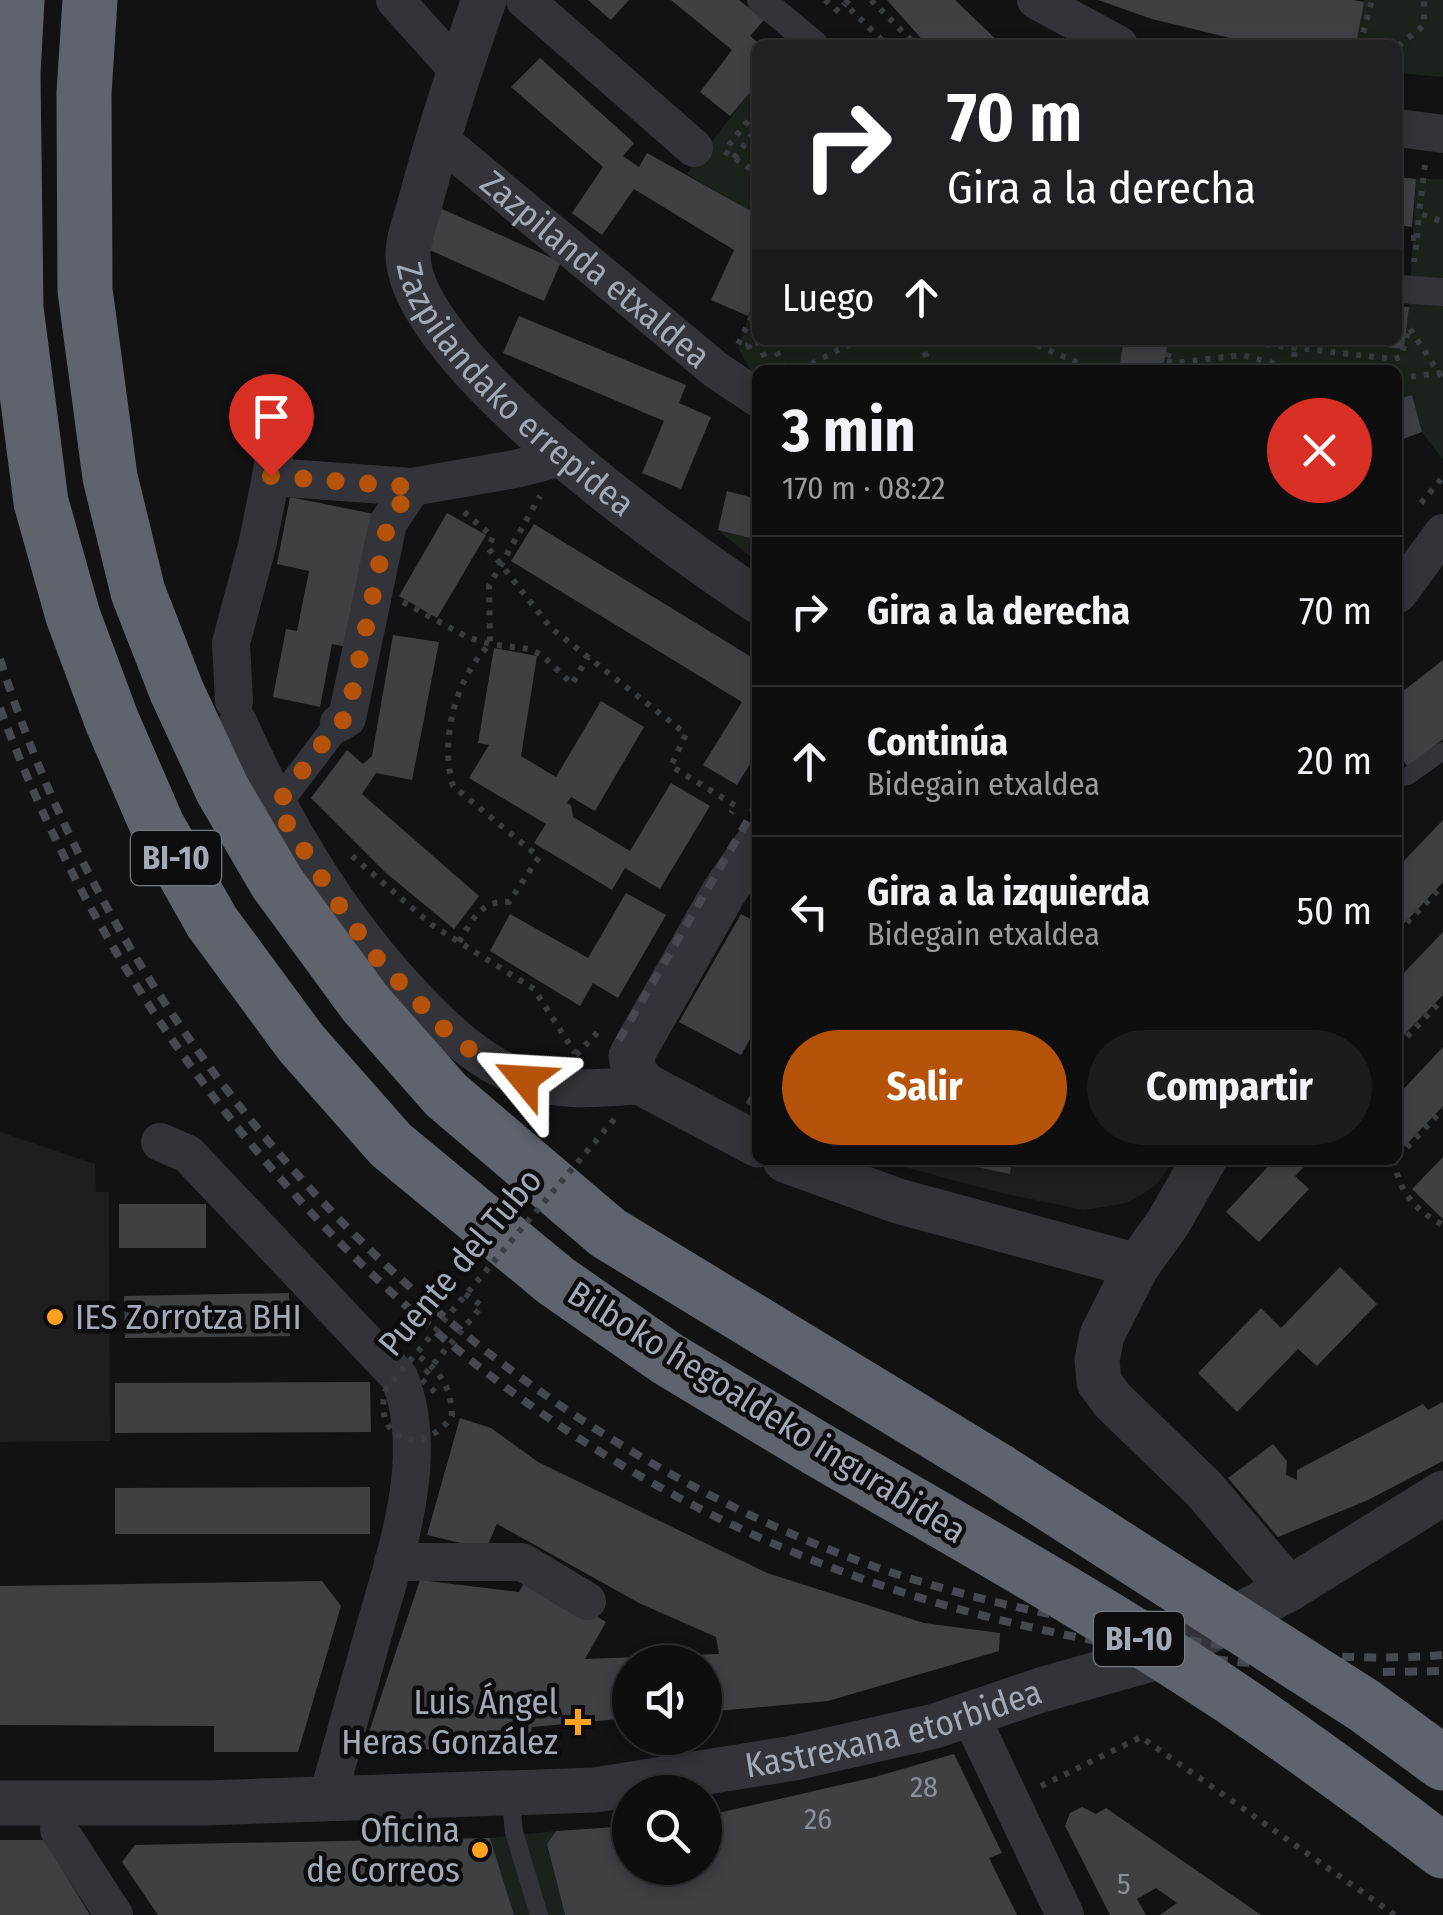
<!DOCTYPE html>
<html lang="es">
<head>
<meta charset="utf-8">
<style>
  :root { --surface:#0e0e0f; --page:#1c1c1d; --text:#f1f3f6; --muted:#9b9c9e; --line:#2e2e2f; --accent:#b45309 }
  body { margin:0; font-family:"Fira Sans Condensed",sans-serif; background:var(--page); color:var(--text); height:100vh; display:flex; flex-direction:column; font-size:38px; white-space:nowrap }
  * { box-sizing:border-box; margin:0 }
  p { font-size:32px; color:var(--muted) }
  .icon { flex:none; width:55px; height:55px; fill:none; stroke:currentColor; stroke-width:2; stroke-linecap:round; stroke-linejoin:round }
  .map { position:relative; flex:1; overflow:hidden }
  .drawer { position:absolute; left:752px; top:365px; width:650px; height:800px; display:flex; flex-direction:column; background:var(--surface); border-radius:15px; box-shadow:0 5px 15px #0003,0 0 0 2px var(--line) }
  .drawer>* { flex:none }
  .banner { position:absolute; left:752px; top:40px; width:650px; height:305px; border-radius:15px; box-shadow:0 5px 15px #0003,0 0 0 2px var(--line); background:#202124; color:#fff; overflow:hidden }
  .buttons { position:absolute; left:612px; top:1645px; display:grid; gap:20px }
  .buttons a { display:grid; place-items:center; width:110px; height:110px; border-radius:50%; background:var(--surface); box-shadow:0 5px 15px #0003,0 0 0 2px var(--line); font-size:50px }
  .pin { position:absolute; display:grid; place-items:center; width:85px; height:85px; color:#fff; margin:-102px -42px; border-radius:50% 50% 50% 0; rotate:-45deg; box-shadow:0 0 10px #0007 }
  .pin .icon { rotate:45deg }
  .me { position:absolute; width:110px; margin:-55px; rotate:297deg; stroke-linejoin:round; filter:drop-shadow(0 0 8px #0008) }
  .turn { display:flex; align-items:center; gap:35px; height:210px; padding:0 30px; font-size:45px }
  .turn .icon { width:130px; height:130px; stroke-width:2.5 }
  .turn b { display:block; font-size:70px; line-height:85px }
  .then { display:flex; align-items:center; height:95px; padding:0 30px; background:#0003; gap:20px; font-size:38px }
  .round { display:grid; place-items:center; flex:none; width:105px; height:105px; border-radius:52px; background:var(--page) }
  .head { display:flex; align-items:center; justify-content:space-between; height:170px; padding:0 30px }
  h1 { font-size:60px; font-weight:700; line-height:75px }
  .cta { display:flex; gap:20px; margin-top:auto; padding:20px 30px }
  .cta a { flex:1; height:115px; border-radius:60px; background:var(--accent); color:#fff; font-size:40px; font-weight:700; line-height:115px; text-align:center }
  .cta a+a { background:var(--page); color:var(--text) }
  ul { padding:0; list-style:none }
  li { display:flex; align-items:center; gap:30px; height:150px; padding:0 30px; border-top:2px solid var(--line) }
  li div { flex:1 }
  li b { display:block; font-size:38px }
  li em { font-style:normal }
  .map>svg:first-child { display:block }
  .built { fill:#1e1e21 }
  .green { fill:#1a221b }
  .building { fill:#3e4044 }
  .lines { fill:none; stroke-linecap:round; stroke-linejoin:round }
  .path { stroke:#393c41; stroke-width:6; stroke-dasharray:5 8; stroke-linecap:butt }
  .service { stroke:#333439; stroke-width:18 }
  .pedestrian { stroke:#333439; stroke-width:28 }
  .minor { stroke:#333439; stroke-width:38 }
  .tertiary { stroke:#333439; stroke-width:45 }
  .motorway { stroke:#5f636b; stroke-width:55 }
  .rail { stroke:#46494f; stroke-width:8; stroke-dasharray:12 10; stroke-linecap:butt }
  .path-bridge { stroke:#393c41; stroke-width:6; stroke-dasharray:5 8; stroke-linecap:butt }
  .motorway-bridge { stroke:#5f636b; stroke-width:55 }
  .route { stroke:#b45309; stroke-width:18; stroke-dasharray:0 32.4 }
  .poi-dot { fill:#ffa31f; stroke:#0d0d0f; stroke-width:4 }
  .labels { text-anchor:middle; stroke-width:9; stroke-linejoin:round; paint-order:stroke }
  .number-label { font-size:30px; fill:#89909a }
  .shield { fill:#0d0d0f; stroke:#757b84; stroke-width:2.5 }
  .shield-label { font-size:32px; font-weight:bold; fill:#a2aab6 }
  .street-label { font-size:35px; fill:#a2aab6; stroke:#0d0d0f }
  .poi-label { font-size:35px; fill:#a2aab6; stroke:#0d0d0f; text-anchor:end }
</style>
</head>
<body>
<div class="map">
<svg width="1443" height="1915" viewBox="0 0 1443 1915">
  <rect width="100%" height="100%" fill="#121214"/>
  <g class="built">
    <path d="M0,1132L95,1164L96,1192H109L110,1441L0,1442Z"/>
    <path d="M902,1160H1173L1158,1183L1143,1194L1126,1203L1084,1210L1001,1193L901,1166Z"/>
  </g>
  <g class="green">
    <path d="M1364,0H1443V77L1398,73V45H1356Z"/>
    <path d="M757,83V215L687,174Z"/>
    <path d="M1416,179H1443V460L1422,432L1412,395L1398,399V370H1162L1169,340H1325L1404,349L1409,307Z"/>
    <path d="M757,295L758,340H1124L1119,368L1128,370H758L757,383L738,348Z"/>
    <path d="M718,530L757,540V562Z"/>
    <path d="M556,1831L547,1844L565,1915H514L490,1838Z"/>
  </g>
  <g class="building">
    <path d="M588,0H629L611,20Z"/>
    <path d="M671,0H739L764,20L750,36L761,45H758V83L730,116L700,92L732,50Z"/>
    <path d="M887,0H955L1002,45H927Z"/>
    <path d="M1098,0H1353L1364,2L1356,45H1259L1152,19Z"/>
    <path d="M540,58L634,143L623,156L639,167L647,153L758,215L754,236L758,237V295L748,316L711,300L734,250L634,189L602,235L572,213L603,167L511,87Z"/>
    <path d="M1398,177L1416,179L1412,227L1398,225Z"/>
    <path d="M442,209L561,262L544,301L425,248Z"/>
    <path d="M1398,306L1409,307L1404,349L1348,343V340H1398Z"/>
    <path d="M519,316L686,385L679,403L711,417L681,489L642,473L664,421L503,353Z"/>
    <path d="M1124,340H1169L1162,370L1119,368Z"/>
    <path d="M1412,395L1422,432L1398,441V399Z"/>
    <path d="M727,491L758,499V540L718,530Z"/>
    <path d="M290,497L374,514L347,647L332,644L320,707L273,697L286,629L297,631L309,571L277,564Z"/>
    <path d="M447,513L486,535L437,618L399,596Z"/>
    <path d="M534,524L758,661V751L737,785L703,765L742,702L511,561Z"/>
    <path d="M393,635L439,642L412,780L376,773L362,794L479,896L454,929L386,873L311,798L347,750L363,764L372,756Z"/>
    <path d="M494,648L537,656L521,756L556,777L601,701L644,727L595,811L571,797L567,803L571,805L573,817L630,851L671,783L710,806L660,889L625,868L612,890L534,843L546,824L469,778L489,745L478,743Z"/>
    <path d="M1443,660V739L1408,767L1398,754V695Z"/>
    <path d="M1443,820V882L1398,930V867Z"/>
    <path d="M626,893L666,915L618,998L593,983L580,1006L490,951L510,914L588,958Z"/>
    <path d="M741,914L758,923V1025L741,1055L679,1022Z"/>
    <path d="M1443,932V995L1398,1041V979Z"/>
    <path d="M1443,1047V1106L1401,1150L1398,1147V1095Z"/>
    <path d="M758,1079V1109L746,1103Z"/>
    <path d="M1443,1157V1219L1412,1189Z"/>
    <path d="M944,1160H1012L1010,1174Z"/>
    <path d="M1274,1160H1311L1295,1176L1309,1189L1259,1242L1226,1212Z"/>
    <rect x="119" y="1204" width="87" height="44"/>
    <path d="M1340,1267L1377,1304L1317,1366L1298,1349L1237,1412L1198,1373L1261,1308L1281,1328Z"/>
    <path d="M289,1293L290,1336L125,1338L124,1296Z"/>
    <path d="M370,1382L371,1432L115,1433V1383Z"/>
    <path d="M1443,1402V1461L1368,1500L1278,1537L1228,1478L1273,1444L1287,1461L1286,1475L1297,1480V1470L1423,1404L1428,1410Z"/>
    <path d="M460,1418L491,1428L538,1462L767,1573L924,1623L1000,1633L999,1651L828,1701L705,1712V1662H630V1718L532,1727L528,1748L363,1750L420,1580L519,1592L528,1576L606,1622L585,1659L719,1654L716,1637L639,1603L497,1524L486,1549L427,1535Z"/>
    <path d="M370,1487V1534H115V1488Z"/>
    <path d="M322,1581L341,1606L298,1752H214V1726L0,1725V1586Z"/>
    <path d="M954,1754L1002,1853L989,1858L1017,1915H565L547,1844L556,1831L630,1826V1868H705V1816L875,1777Z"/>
    <path d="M1082,1807L1096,1814L1106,1808L1261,1915H1160L1177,1903L1156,1888L1137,1899L1146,1915H1110L1065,1826L1070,1813Z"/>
    <path d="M490,1838L514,1915H158L122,1862L135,1845Z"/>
    <path d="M0,1840H44L90,1915H0Z"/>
  </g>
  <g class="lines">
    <g class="path">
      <path d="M825,0L839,12L845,4"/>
      <path d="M849,0L845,4L887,45"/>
      <path d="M871,0L916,45"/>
      <path d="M1360,45L1372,0"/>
      <path d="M1398,46L1424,25V0"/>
      <path d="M758,115H753L724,151L758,174"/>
      <path d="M734,158L758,127"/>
      <path d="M1425,165L1419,213L1443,222"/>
      <path d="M1398,237L1417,238L1414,262"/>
      <path d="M1417,238L1419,213"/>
      <path d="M1410,329L1443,379"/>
      <path d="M771,340L785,370"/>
      <path d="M920,340L931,370"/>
      <path d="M1025,340L1095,370"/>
      <path d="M1227,340L1394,359L1401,357L1409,327"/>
      <path d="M738,344L758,304"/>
      <path d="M750,349L748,345L752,342L758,343L767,362"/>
      <path d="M1167,361L1174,363L1242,355L1284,366L1283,370"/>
      <path d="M800,370L857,340"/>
      <path d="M1164,370L1173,340"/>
      <path d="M1293,370L1295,348"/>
      <path d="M1398,378L1441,373"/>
      <path d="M1421,503L1443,477"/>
      <path d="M464,512L493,537L488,548L551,628L686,734L671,766L736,806L731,813"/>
      <path d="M403,602L467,637L490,644L529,649L542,655L572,684L588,657"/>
      <path d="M352,856L432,925L534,989L575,1053"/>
      <path d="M1398,932L1443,885"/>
      <path d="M459,942C472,920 481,900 509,902L539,857L453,786C439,740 456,677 490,644L489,586L540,496"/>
      <path d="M1398,1046L1443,999"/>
      <path d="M576,1055L598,1032"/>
      <path d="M1398,1157L1443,1109"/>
      <path d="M1394,1160C1399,1192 1415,1210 1443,1225"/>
      <path d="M1041,1786L1141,1737L1395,1915"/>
    </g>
    <g class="service">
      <path d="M1398,778L1408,776L1443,751"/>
      <path d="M510,1792L514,1832L539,1915"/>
    </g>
    <g class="pedestrian">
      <path d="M761,0L815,45"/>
      <path d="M1398,289L1443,292"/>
      <path d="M276,806L339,723"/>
    </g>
    <g class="minor">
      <path d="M395,0L459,71"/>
      <path d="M525,0L694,148"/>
      <path d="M1036,0L1119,45"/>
      <path d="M1398,128L1443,134"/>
      <path id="s1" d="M438,138L716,370L758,398"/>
      <path d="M271,477L277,438"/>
      <path d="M1398,594L1443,533"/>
      <path d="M234,701L231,643L257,546L271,477L412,487L515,469L566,456"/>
      <path d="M238,722C284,826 341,922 420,1003C450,1034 482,1064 524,1079C564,1093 604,1088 645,1085"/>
      <path d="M339,723L347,718L388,523L412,487"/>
      <path d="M160,1142L188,1154L399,1377C432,1457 394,1559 372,1638C357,1692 342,1746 327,1800"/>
      <path d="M393,1562H522L587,1601"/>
      <path d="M970,1715L1065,1915"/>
      <path d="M61,1805L59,1830L114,1915"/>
    </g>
    <g class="tertiary">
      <path id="s2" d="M484,0C461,65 440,129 422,196C418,214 408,236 408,255C409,357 674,545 758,601"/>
      <path d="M758,843L724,892L631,1056L635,1074L645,1085L758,1145"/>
      <path d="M785,1160L898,1201L1137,1266"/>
      <path d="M1204,1160L1168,1223L1137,1266L1102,1335L1097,1360L1099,1382L1113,1401L1204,1489L1289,1589"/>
      <path id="s3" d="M0,1803H204L595,1790L794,1758L935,1726L1041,1690L1161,1656L1289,1589L1443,1493"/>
    </g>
    <g class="motorway">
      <path d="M17,0L13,73L16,308L41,502L73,616L112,721L157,825L212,922L301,1043L391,1145L556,1281L668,1359L819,1450"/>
      <path d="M90,0L84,93L85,290L110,477L138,592L177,692L222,789L277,883L365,1003L446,1095L608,1233L997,1470"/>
    </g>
    <g class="rail">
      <path d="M0,659C129,1069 463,1417 867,1564C945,1592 1024,1610 1105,1625C1216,1647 1330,1664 1443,1655"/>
      <path d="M0,708C143,1098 457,1431 849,1574C981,1622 1119,1650 1258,1664"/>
      <path d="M619,1040L758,803"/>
      <path d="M1383,1672L1443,1671"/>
    </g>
    <g class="path-bridge">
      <path d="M420,1357C442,1374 451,1388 452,1416C420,1461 371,1436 386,1389L616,1117"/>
      <path d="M435,1392L421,1379L482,1306L465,1294"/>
    </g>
    <g class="motorway-bridge">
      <path d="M819,1450C958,1531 1099,1609 1232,1698C1304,1747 1374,1798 1443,1851"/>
      <path d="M997,1470L1365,1706L1443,1763"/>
    </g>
  </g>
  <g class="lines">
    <path class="route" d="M271,476L412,487L388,523L347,718L338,723L276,806L340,907L379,961L454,1039L486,1060L524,1079"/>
  </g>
  <g class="poi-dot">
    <circle cx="55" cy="1317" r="10"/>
    <path d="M573 1707h10v10h10v10h-10v10h-10v-10h-10v-10h10z"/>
    <circle cx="480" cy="1850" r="10"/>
  </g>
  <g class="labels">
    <g class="number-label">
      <text x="924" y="1797">28</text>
      <text x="818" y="1829">26</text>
      <text x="1124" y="1894">5</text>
    </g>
    <g class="shield">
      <rect x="131" y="831" width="90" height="54" rx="8"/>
      <rect x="1094" y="1612" width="90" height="54" rx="8"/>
    </g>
    <g class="shield-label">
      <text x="176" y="869">BI-10</text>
      <text x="1139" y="1650">BI-10</text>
    </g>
    <g class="street-label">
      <text dy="12" stroke="none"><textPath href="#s1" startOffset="205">Zazpilanda etxaldea</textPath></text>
      <text dy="12" stroke="none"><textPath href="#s2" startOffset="442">Zazpilandako errepidea</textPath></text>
      <text transform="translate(460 1262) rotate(-50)" y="12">Puente del Tubo</text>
      <text transform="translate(767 1412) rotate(32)" y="12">Bilboko hegoaldeko ingurabidea</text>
      <text dy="12" stroke="none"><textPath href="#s3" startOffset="900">Kastrexana etorbidea</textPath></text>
    </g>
    <g class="poi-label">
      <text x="75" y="1329" text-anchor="start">IES Zorrotza BHI</text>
      <text x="558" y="1714">Luis Ángel<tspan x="558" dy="40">Heras González</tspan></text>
      <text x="460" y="1842">Oficina<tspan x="460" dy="40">de Correos</tspan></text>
    </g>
  </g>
</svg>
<div class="buttons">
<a><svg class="icon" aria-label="sound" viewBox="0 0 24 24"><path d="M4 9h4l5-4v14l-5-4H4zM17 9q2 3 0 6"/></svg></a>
<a><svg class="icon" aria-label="search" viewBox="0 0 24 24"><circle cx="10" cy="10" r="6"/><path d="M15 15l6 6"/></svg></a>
</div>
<div class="pin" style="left:271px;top:476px;background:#d93025"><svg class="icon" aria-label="arrive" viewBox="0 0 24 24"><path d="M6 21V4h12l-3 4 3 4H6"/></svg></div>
<svg class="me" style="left:524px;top:1079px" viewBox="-20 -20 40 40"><path d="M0-17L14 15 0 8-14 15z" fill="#b45309" stroke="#fff" stroke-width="4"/></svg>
<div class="banner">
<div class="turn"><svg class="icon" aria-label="right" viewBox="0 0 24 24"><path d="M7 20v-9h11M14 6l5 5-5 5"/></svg><div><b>70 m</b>Gira a la derecha</div></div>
<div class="then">Luego<svg class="icon" aria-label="ahead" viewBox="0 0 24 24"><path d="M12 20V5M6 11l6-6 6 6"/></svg></div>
</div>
<section class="drawer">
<div class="head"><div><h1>3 min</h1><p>170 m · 08:22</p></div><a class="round" style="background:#d93025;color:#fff"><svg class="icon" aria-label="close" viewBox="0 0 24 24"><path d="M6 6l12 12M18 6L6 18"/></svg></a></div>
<ul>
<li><svg class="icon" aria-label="right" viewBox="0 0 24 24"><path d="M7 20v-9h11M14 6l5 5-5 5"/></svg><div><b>Gira a la derecha</b></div><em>70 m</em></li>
<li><svg class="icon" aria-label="ahead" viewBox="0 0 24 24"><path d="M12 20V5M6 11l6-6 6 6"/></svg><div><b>Continúa</b><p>Bidegain etxaldea</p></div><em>20 m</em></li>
<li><svg class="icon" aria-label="left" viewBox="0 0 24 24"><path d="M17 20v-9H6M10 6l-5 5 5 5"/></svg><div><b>Gira a la izquierda</b><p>Bidegain etxaldea</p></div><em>50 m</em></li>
</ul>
<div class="cta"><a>Salir</a><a>Compartir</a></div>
</section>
</div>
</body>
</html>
